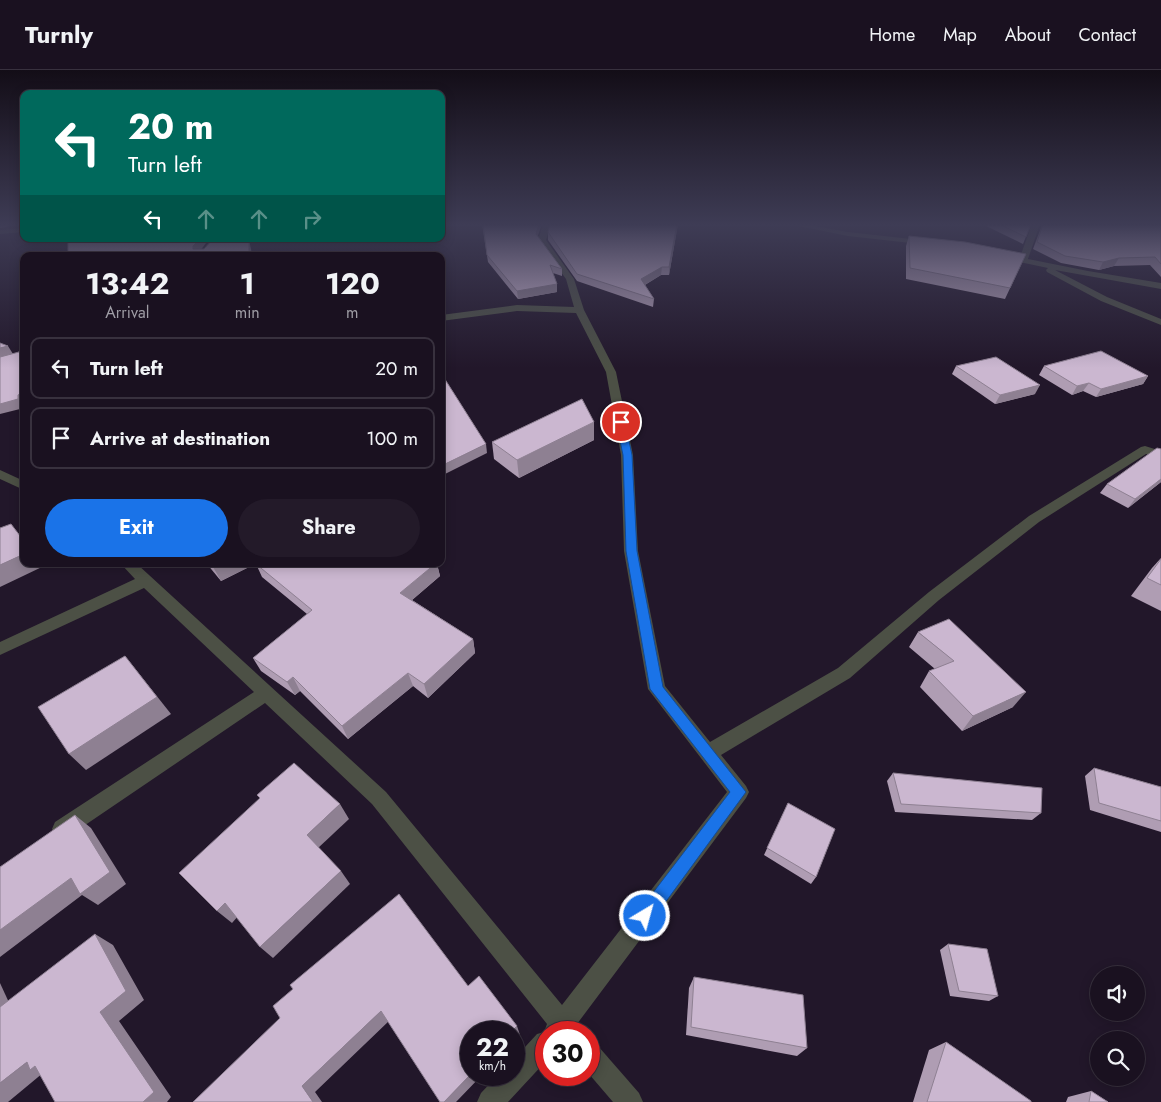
<!DOCTYPE html>
<html lang="en">
<head>
<meta charset="utf-8">
<style>
  :root { --surface:#1a1120; --page:#231a29; --text:#f1f3f6; --muted:#9f9da5; --line:#38313e; --accent:#1a73e8 }
  body { margin:0; font-family:Jost,sans-serif; background:var(--page); color:var(--text); height:100vh; display:flex; flex-direction:column; font-size:19px; white-space:nowrap }
  * { box-sizing:border-box; margin:0 }
  p { font-size:16px; color:var(--muted) }
  .icon { flex:none; width:28px; height:28px; fill:none; stroke:currentColor; stroke-width:2; stroke-linecap:round; stroke-linejoin:round }
  .map { position:relative; flex:1; overflow:hidden }
  .panel { position:absolute; left:20px; top:182px; width:425px; height:315px; display:flex; flex-direction:column; background:var(--surface); border-radius:10px; box-shadow:0 2px 12px #0003,0 0 0 1px var(--line) }
  .panel>* { flex:none }
  .hud { position:absolute; left:20px; top:20px; width:425px; height:152px; border-radius:10px; box-shadow:0 2px 12px #0003,0 0 0 1px var(--line); background:#00695c; color:#fff; overflow:hidden }
  .tools { position:absolute; left:1090px; top:896px; display:grid; gap:10px }
  .tools a { display:grid; place-items:center; width:55px; height:55px; border-radius:50%; background:var(--surface); box-shadow:0 2px 12px #0003,0 0 0 1px var(--line); font-size:25px }
  .speed { position:absolute; left:460px; top:951px; display:flex; gap:10px; font-size:25px; font-weight:700; text-align:center }
  .speed>* { display:grid; place-content:center; width:65px; height:65px; border-radius:50%; background:var(--surface); box-shadow:0 2px 12px #0003,0 0 0 1px var(--line); line-height:1 }
  .speed small { font-size:12px; font-weight:400 }
  .speed .limit { border:8px solid #d22; background:#fff; color:#111 }
  .pin { position:absolute; display:grid; place-items:center; width:42px; height:42px; color:#fff; margin:-21px; border:2px solid #fff; border-radius:50%; box-shadow:0 1px 5px #0007 }
  .me { position:absolute; width:55px; margin:-28px; rotate:37deg; stroke-linejoin:round; filter:drop-shadow(0 0 4px #0008) }
  .turn { display:flex; align-items:center; gap:18px; height:105px; padding:0 25px; font-size:22px }
  .turn .icon { width:65px; height:65px; stroke-width:2.5 }
  .turn b { display:block; font-size:35px; line-height:42px }
  .lanes { display:flex; align-items:center; height:48px; padding:0 25px; background:#0003; justify-content:center; gap:25px; direction:ltr }
  .lanes .off { opacity:.35 }
  .eta { display:flex; justify-content:space-evenly; align-items:center; height:85px; text-align:center }
  .eta b { font-size:30px; font-weight:700; line-height:35px }
  .button { display:flex; gap:10px; margin-top:auto; padding:10px 25px }
  .button a { flex:1; height:58px; border-radius:30px; background:var(--accent); color:#fff; font-size:20px; font-weight:700; line-height:58px; text-align:center }
  .button a+a { background:var(--page); color:var(--text) }
  ul { padding:0; list-style:none }
  li { display:flex; align-items:center; gap:15px; height:62px; margin:0 10px 8px; padding:0 15px; border:2px solid var(--line); border-radius:10px }
  li div { flex:1 }
  li b { display:block; font-size:19px }
  li em { font-style:normal }
  header { display:flex; align-items:center; gap:30px; box-sizing:border-box; height:70px; padding:0 25px; background:var(--surface); border-bottom:1px solid var(--line) }
  header strong { font-size:24px }
  nav { display:flex; gap:28px; margin-inline-start:auto; font-size:18px }
  .map>svg:first-child { display:block }
  .lines { fill:none; stroke-linecap:round; stroke-linejoin:round }
  .minor { fill:#4c5045; fill-rule:evenodd }
  .wall { fill:#af9db3 }
  .shaded-wall { fill:#8e8092 }
  .building { fill:#cbb7d0; stroke:#8e8092 }
  .route { fill:#1a73e8; stroke:#114b97 }
</style>
</head>
<body>
<header>
<strong>Turnly</strong>
<nav><a>Home</a><a>Map</a><a>About</a><a>Contact</a></nav>
</header>
<div class="map">
<svg width="1161" height="1032" viewBox="0 0 1161 1032">
  <rect width="100%" height="100%" fill="#22172a"/>
  <g class="lines">
    <g class="minor">
      <path d="M543,154H551L546,170L574,209L584,240L616,302L633,385L638,481L665,616L710,672L838,598L929,522L1029,446L1141,377L1145,376L1161,381V389L1146,384L1039,452L939,530L850,608L721,685L746,716L749,722L746,728L577,954L579,962H546V991L508,1032H477L481,1023L498,1005H514V989L537,964L544,962L547,954L372,734L265,633L69,766L62,769L55,766L52,759L55,752L254,622L144,518L0,585V572L135,509L121,494H137L386,722L562,935L727,722L648,619L624,481L621,385L606,302L576,243L517,241L441,251V245L517,235L574,237L566,209L538,170Z"/>
      <path d="M788,154H803L848,162L929,171L933,173L929,175L848,166Z"/>
      <path d="M1032,154H1040L1028,189L1088,201L1161,213V219L1055,200L1107,227L1161,249V255L1101,231L1047,202L1046,200L1048,198L1000,188L999,186L1003,184L1020,187Z"/>
      <path d="M24,158V162L0,164V160Z"/>
      <path d="M0,400L24,411V420L0,409Z"/>
      <path d="M589,973L598,976L639,1023L643,1032H613L589,1004Z"/>
    </g>
  </g>
  <g class="wall">
    <path d="M482,154L538,166L562,199V206L553,203L557,214V222L518,229L488,192Z"/>
    <path d="M550,154H678L669,205H661L645,215L654,229L653,237L577,211L548,170V162Z"/>
    <path d="M982,154H1031L1023,174Z"/>
    <path d="M1041,154H1161V207L1150,195L1114,196L1099,200L1061,193L1033,179L1042,155Z"/>
    <path d="M909,166L1026,184L1005,229L906,209V176Z"/>
    <path d="M956,296L1035,324L995,334L952,304Z"/>
    <path d="M1044,296L1148,306L1143,314L1096,327L1083,321L1072,325L1039,305Z"/>
    <path d="M594,352V370L519,408L494,389L492,372Z"/>
    <path d="M1161,412L1128,438L1100,423L1107,414Z"/>
    <path d="M1161,488V541L1131,526L1152,498Z"/>
    <path d="M207,494H255L221,511Z"/>
    <path d="M256,494H437L440,506L412,530L473,569L475,583L428,628L413,616L348,669L300,621L295,625L261,601L253,588L307,544L262,507Z"/>
    <path d="M918,562L1013,637L962,661L920,617L929,601L935,599L909,577Z"/>
    <path d="M1094,698L1161,717V762L1090,740L1085,706Z"/>
    <path d="M893,703L1041,743L1032,750L895,742L887,711Z"/>
    <path d="M788,733L816,807L811,814L764,785Z"/>
    <path d="M948,874L998,926L989,931L950,926L940,880Z"/>
    <path d="M694,907L807,978L797,986L686,965L689,918Z"/>
    <path d="M946,972L1031,1032H913L929,980Z"/>
    <path d="M1091,1021L1108,1032H1066L1068,1027Z"/>
  </g>
  <g class="shaded-wall">
    <path d="M0,154H9L6,157L0,158Z"/>
    <path d="M539,154H542L536,171V164Z"/>
    <path d="M677,154H678L669,205V197Z"/>
    <path d="M200,169H206V173L197,185L193,179V176Z"/>
    <path d="M236,169H240L238,180L235,172Z"/>
    <path d="M249,170L251,179L252,186H249Z"/>
    <path d="M1119,188L1114,196L1099,200L1103,192Z"/>
    <path d="M662,197L661,205L641,217V209Z"/>
    <path d="M557,214V222L518,229L517,221Z"/>
    <path d="M8,276L13,284L0,288V278Z"/>
    <path d="M1148,306L1143,314L1096,327L1101,319Z"/>
    <path d="M1089,313L1083,321L1072,325L1077,316Z"/>
    <path d="M1040,315L1035,324L995,334L1000,325Z"/>
    <path d="M24,322V338L0,344V334Z"/>
    <path d="M594,352V370L519,408L517,390Z"/>
    <path d="M486,374L487,383L441,406V396Z"/>
    <path d="M1161,409V412L1128,438L1135,429Z"/>
    <path d="M24,484V494H42L44,496L0,517V495Z"/>
    <path d="M220,494H255L221,511L213,497Z"/>
    <path d="M435,494H437L440,506L404,537L400,523Z"/>
    <path d="M473,569L475,583L428,628L424,614Z"/>
    <path d="M125,586L171,644L86,700L69,684Z"/>
    <path d="M408,603L413,616L348,669L342,656Z"/>
    <path d="M293,607L300,621L295,625L287,612Z"/>
    <path d="M1026,622L1013,637L962,661L973,646Z"/>
    <path d="M340,734L349,749L317,779L307,765Z"/>
    <path d="M75,745L91,758L126,814L98,835L82,825L0,887V860Z"/>
    <path d="M341,801L350,814L273,888L260,877Z"/>
    <path d="M225,833L239,845L232,853L217,841Z"/>
    <path d="M95,864L113,875L144,930L119,951L171,1027L167,1032H143L100,942Z"/>
    <path d="M0,913L17,950L0,944Z"/>
    <path d="M381,941L390,950L315,1022L322,1032H313L302,1016Z"/>
    <path d="M517,956L520,965L514,971V962H511Z"/>
    <path d="M27,992L49,998L8,1032H0V1013Z"/>
    <path d="M471,1004V1005H482L456,1032H444Z"/>
  </g>
  <g class="building">
    <path d="M483,154H539L536,164L562,199L550,195L557,214L517,221L487,185Z"/>
    <path d="M550,154H677L669,197H662L641,209L654,229L577,204L548,162Z"/>
    <path d="M999,154H1031L1026,167Z"/>
    <path d="M1043,154H1161V194L1155,187L1119,188L1103,192L1065,186L1037,172Z"/>
    <path d="M909,166L965,172L1026,184L1010,218L910,198Z"/>
    <path d="M68,169H200L193,176V179H204L213,169H236L235,172L249,170V186H68Z"/>
    <path d="M0,273L8,276L0,278Z"/>
    <path d="M20,280L24,281V322L18,325V329L0,334V287L19,282Z"/>
    <path d="M1101,281L1148,306L1101,319L1089,313L1077,316L1044,296Z"/>
    <path d="M996,287L1040,315L1000,325L956,296Z"/>
    <path d="M441,303L486,374L441,396Z"/>
    <path d="M582,329L594,352L517,390L492,372Z"/>
    <path d="M1157,378L1161,379V409L1135,429L1107,414Z"/>
    <path d="M11,454L24,471V484L0,495V458Z"/>
    <path d="M1161,489V515L1147,508Z"/>
    <path d="M210,494H220L213,497Z"/>
    <path d="M256,494H435L400,523L473,569L424,614L408,603L342,656L293,607L287,612L253,588L312,540Z"/>
    <path d="M949,549L1026,622L973,646L929,601L954,591L918,562Z"/>
    <path d="M125,586L157,627L69,684L38,637Z"/>
    <path d="M294,693L340,734L307,765L341,801L260,877L225,833L217,841L179,803L260,728L257,725Z"/>
    <path d="M1094,698L1161,717V751L1099,733Z"/>
    <path d="M893,703L1042,718L1041,743L901,734Z"/>
    <path d="M788,733L835,759L816,807L767,778Z"/>
    <path d="M75,745L110,802L80,824L71,808L0,860V797Z"/>
    <path d="M399,824L468,916L479,906L517,956L511,962H471V1004L444,1032H440L381,941L302,1016L313,1032H193L280,948L273,936L293,919L290,915Z"/>
    <path d="M95,864L126,921L100,942L154,1022L143,1032H55L35,996L30,1000L27,992L0,1013V937Z"/>
    <path d="M948,874L987,879L998,926L959,921Z"/>
    <path d="M694,907L803,925L807,978L691,957Z"/>
    <path d="M946,972L1031,1031V1032H927Z"/>
    <path d="M1091,1021L1108,1032H1089Z"/>
  </g>
  <linearGradient id="sky" x2="0" y2="1"><stop stop-color="#130d17"/><stop offset="0.52" stop-color="#3e3c55"/><stop offset="1" stop-color="#3e3c55" stop-opacity="0"/></linearGradient>
  <rect width="1161" height="298" fill="url(#sky)"/>
  <path class="route" d="M621,349L625,352L632,385L637,481L663,617L746,722L651,852L645,855L639,852L637,846L639,841L730,722L650,619L626,481L623,385L616,352Z"/>
</svg>
<div class="tools">
<a><svg class="icon" aria-label="sound" viewBox="0 0 24 24"><path d="M4 9h4l5-4v14l-5-4H4zM17 9q2 3 0 6"/></svg></a>
<a><svg class="icon" aria-label="search" viewBox="0 0 24 24"><circle cx="10" cy="10" r="6"/><path d="M15 15l6 6"/></svg></a>
</div>
<div class="speed"><div>22<small>km/h</small></div><div class="limit">30</div></div>
<div class="pin" style="left:621px;top:352px;background:#d93025"><svg class="icon" aria-label="arrive" viewBox="0 0 24 24"><path d="M6 21V4h12l-3 4 3 4H6"/></svg></div>
<svg class="me" style="left:645px;top:846px" viewBox="-20 -20 40 40"><circle r="17" fill="#1a73e8" stroke="#fff" stroke-width="3"/><path d="M0-11L8 9 0 5-8 9z" fill="#fff"/></svg>
<div class="hud">
<div class="turn"><svg class="icon" aria-label="left" viewBox="0 0 24 24"><path d="M17 20v-9H6M10 6l-5 5 5 5"/></svg><div><b>20 m</b>Turn left</div></div>
<div class="lanes"><svg class="icon" aria-label="left" viewBox="0 0 24 24"><path d="M17 20v-9H6M10 6l-5 5 5 5"/></svg><svg class="icon off" aria-label="ahead" viewBox="0 0 24 24"><path d="M12 20V5M6 11l6-6 6 6"/></svg><svg class="icon off" aria-label="ahead" viewBox="0 0 24 24"><path d="M12 20V5M6 11l6-6 6 6"/></svg><svg class="icon off" aria-label="right" viewBox="0 0 24 24"><path d="M7 20v-9h11M14 6l5 5-5 5"/></svg></div>
</div>
<section class="panel">
<div class="eta">
<div><b>13:42</b><p>Arrival</p></div>
<div><b>1</b><p>min</p></div>
<div><b>120</b><p>m</p></div>
</div>
<ul>
<li><svg class="icon" aria-label="left" viewBox="0 0 24 24"><path d="M17 20v-9H6M10 6l-5 5 5 5"/></svg><div><b>Turn left</b></div><em>20 m</em></li>
<li><svg class="icon" aria-label="arrive" viewBox="0 0 24 24"><path d="M6 21V4h12l-3 4 3 4H6"/></svg><div><b>Arrive at destination</b></div><em>100 m</em></li>
</ul>
<div class="button"><a>Exit</a><a>Share</a></div>
</section>
</div>
</body>
</html>
